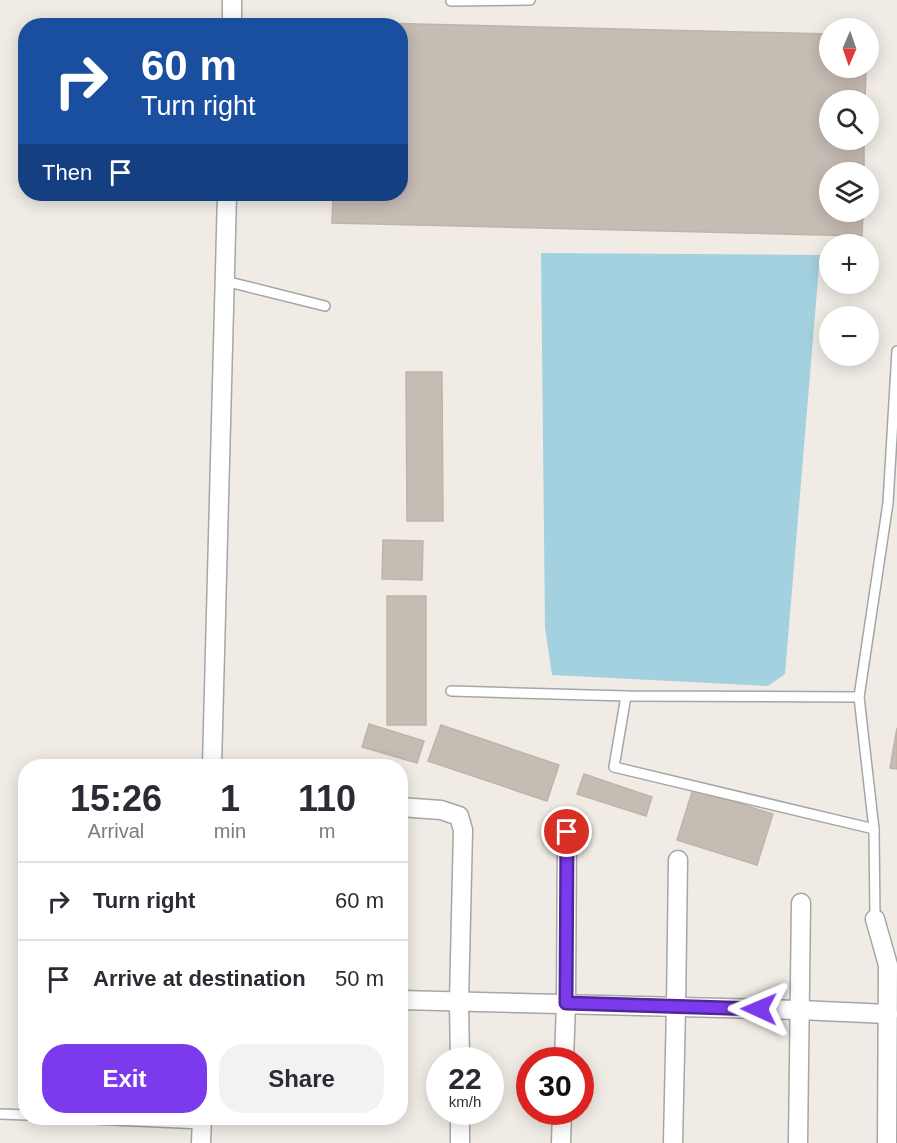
<!DOCTYPE html>
<html lang="en">
<head>
<meta charset="utf-8">
<style>
  :root { --surface:#fff; --page:#f2f2f3; --text:#2b2b33; --muted:#7c7c81; --line:#e1e1e2; --accent:#7c3aed }
  body { margin:0; font-family:Arial,sans-serif; background:var(--page); color:var(--text); height:100vh; display:flex; flex-direction:column; font-size:22px; white-space:nowrap }
  * { box-sizing:border-box; margin:0 }
  p { font-size:20px; color:var(--muted) }
  .icon { flex:none; width:33px; height:33px; fill:none; stroke:currentColor; stroke-width:2; stroke-linecap:round; stroke-linejoin:round }
  .map { position:relative; flex:1; overflow:hidden }
  .panel { position:absolute; left:18px; top:759px; width:390px; height:366px; display:flex; flex-direction:column; background:var(--surface); border-radius:24px; box-shadow:0 3px 15px #0003 }
  .panel>* { flex:none }
  .top-card { position:absolute; left:18px; top:18px; width:390px; height:183px; border-radius:24px; box-shadow:0 3px 15px #0003; background:#1a4fa0; color:#fff; overflow:hidden }
  .needle { width:39px; rotate:182deg }
  .fabs { position:absolute; left:819px; top:18px; display:grid; gap:12px }
  .fabs a { display:grid; place-items:center; width:60px; height:60px; border-radius:50%; background:var(--surface); box-shadow:0 3px 15px #0003; font-size:30px }
  .speed { position:absolute; left:426px; top:1047px; display:flex; gap:12px; font-size:30px; font-weight:700; text-align:center }
  .speed>* { display:grid; place-content:center; width:78px; height:78px; border-radius:50%; background:var(--surface); box-shadow:0 3px 15px #0003; line-height:1 }
  .speed small { font-size:15px; font-weight:400 }
  .speed .limit { border:9px solid #d22; background:#fff; color:#111 }
  .pin { position:absolute; display:grid; place-items:center; width:51px; height:51px; color:#fff; margin:-26px; border:3px solid #fff; border-radius:50%; box-shadow:0 2px 6px #0007 }
  .me { position:absolute; width:66px; margin:-33px; rotate:271deg; stroke-linejoin:round; filter:drop-shadow(0 0 4px #0008) }
  .turn { display:flex; align-items:center; gap:21px; height:126px; padding:0 24px; font-size:27px }
  .turn .icon { width:78px; height:78px; stroke-width:2.5 }
  .turn b { display:block; font-size:42px; line-height:51px }
  .then { display:flex; align-items:center; height:57px; padding:0 24px; background:#0003; gap:12px; font-size:22px }
  .eta { display:flex; justify-content:space-evenly; align-items:center; height:102px; text-align:center }
  .eta b { font-size:36px; font-weight:700; line-height:42px }
  .button { display:flex; gap:12px; margin-top:auto; padding:12px 24px }
  .button a { flex:1; height:69px; border-radius:24px; background:var(--accent); color:#fff; font-size:24px; font-weight:700; line-height:69px; text-align:center }
  .button a+a { background:var(--page); color:var(--text) }
  ul { padding:0; list-style:none }
  li { display:flex; align-items:center; gap:18px; height:78px; padding:0 24px; border-top:2px solid var(--line) }
  li div { flex:1 }
  li b { display:block; font-size:22px }
  li em { font-style:normal }
  .map>svg:first-child { display:block }
  .water { fill:#a4d1df }
  .building { fill:#c5bcb4; stroke:#c2b3a7; stroke-width:1.5 }
  .lines { fill:none; stroke-linecap:round; stroke-linejoin:round }
  .lane-casing { stroke:#a6a6a6; stroke-width:12 }
  .street-casing { stroke:#a6a6a6; stroke-width:21 }
  .lane { stroke:#fff; stroke-width:9 }
  .street { stroke:#fff; stroke-width:18 }
  .route-casing { stroke:#51269a; stroke-width:15 }
  .route { stroke:#7c3aed; stroke-width:10 }
</style>
</head>
<body>
<div class="map">
<svg width="897" height="1143" viewBox="0 0 897 1143">
  <rect width="100%" height="100%" fill="#f0ece5"/>
  <path class="water" d="M541,253L820,255L785,674L768,686L552,675L545,628Z"/>
  <g class="building">
    <path d="M337,22L830,34V68H866L865,100H830V140H864V172H830V212H863L862,236L332,223L333,194H400V26H337Z"/>
    <path d="M406,372H442L443,521H407Z"/>
    <path d="M383,540L423,541L422,580L382,579Z"/>
    <rect x="387" y="596" width="39" height="129"/>
    <path d="M369,724L424,741L417,763L362,747Z"/>
    <path d="M441,725L559,765L547,801L428,761Z"/>
    <path d="M897,728V769L890,768Z"/>
    <path d="M584,774L652,797L646,816L577,794Z"/>
    <path d="M693,789L773,814L757,865L677,840Z"/>
  </g>
  <g class="lines">
    <defs>
      <g id="lane">
        <path d="M451,1L530,0"/>
        <path d="M225,281L325,306"/>
        <path d="M451,691L626,696L859,697"/>
        <path d="M626,696L614,767L874,829"/>
        <path d="M875,919L874,829L859,697L888,503L897,351"/>
        <path d="M0,1114L26,1115"/>
        <path d="M70,1118L202,1124"/>
      </g>
      <g id="street">
        <path d="M232,26V0"/>
        <path d="M212,766L227,194"/>
        <path d="M400,807L441,810L459,816L463,830L459,1002L460,1060"/>
        <path d="M875,919L888,965L887,1143"/>
        <path d="M400,1000L800,1010L888,1014"/>
        <path d="M564,1060L566,1003L567,832"/>
        <path d="M460,1112V1143"/>
        <path d="M201,1143L202,1118"/>
        <path d="M561,1143L562,1112"/>
        <path d="M673,1143L676,1007L678,860"/>
        <path d="M798,1143L801,903"/>
      </g>
    </defs>
    <use href="#lane" class="lane-casing"/>
    <use href="#street" class="street-casing"/>
    <use href="#lane" class="lane"/>
    <use href="#street" class="street"/>
  </g>
  <g class="lines">
    <defs>
      <path id="route" d="M567,832L566,1003L759,1009"/>
    </defs>
    <use href="#route" class="route-casing"/>
    <use href="#route" class="route"/>
  </g>
</svg>
<div class="fabs">
<a><svg class="needle" viewBox="-14 -14 28 28"><path d="M0-13l5 13h-10z" fill="#e53935"/><path d="M0 13l5-13h-10z" fill="#7c7c81"/></svg></a>
<a><svg class="icon" aria-label="search" viewBox="0 0 24 24"><circle cx="10" cy="10" r="6"/><path d="M15 15l6 6"/></svg></a>
<a><svg class="icon" aria-label="layers" viewBox="0 0 24 24"><path d="M12 4l9 5-9 5-9-5zM3 14l9 5 9-5"/></svg></a>
<a>+</a>
<a>−</a>
</div>
<div class="speed"><div>22<small>km/h</small></div><div class="limit">30</div></div>
<div class="pin" style="left:567px;top:832px;background:#d93025"><svg class="icon" aria-label="arrive" viewBox="0 0 24 24"><path d="M6 21V4h12l-3 4 3 4H6"/></svg></div>
<svg class="me" style="left:759px;top:1009px" viewBox="-20 -20 40 40"><path d="M0-17L14 15 0 8-14 15z" fill="#7c3aed" stroke="#fff" stroke-width="4"/></svg>
<div class="top-card">
<div class="turn"><svg class="icon" aria-label="right" viewBox="0 0 24 24"><path d="M7 20v-9h11M14 6l5 5-5 5"/></svg><div><b>60 m</b>Turn right</div></div>
<div class="then">Then<svg class="icon" aria-label="arrive" viewBox="0 0 24 24"><path d="M6 21V4h12l-3 4 3 4H6"/></svg></div>
</div>
<section class="panel">
<div class="eta">
<div><b>15:26</b><p>Arrival</p></div>
<div><b>1</b><p>min</p></div>
<div><b>110</b><p>m</p></div>
</div>
<ul>
<li><svg class="icon" aria-label="right" viewBox="0 0 24 24"><path d="M7 20v-9h11M14 6l5 5-5 5"/></svg><div><b>Turn right</b></div><em>60 m</em></li>
<li><svg class="icon" aria-label="arrive" viewBox="0 0 24 24"><path d="M6 21V4h12l-3 4 3 4H6"/></svg><div><b>Arrive at destination</b></div><em>50 m</em></li>
</ul>
<div class="button"><a>Exit</a><a>Share</a></div>
</section>
</div>
</body>
</html>
